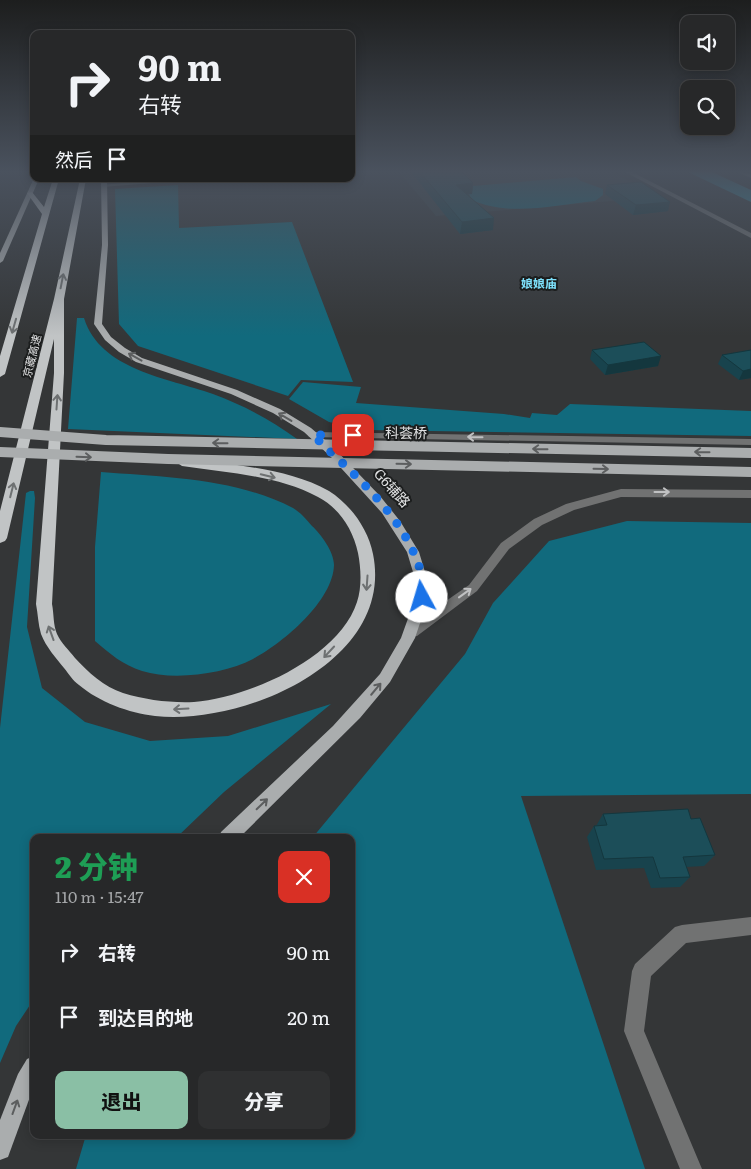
<!DOCTYPE html>
<html lang="zh">
<head>
<meta charset="utf-8">
<style>
  :root { --surface:#272829; --page:#2f3031; --text:#f1f3f6; --muted:#a4a6a8; --line:#434446; --accent:#8abfa5 }
  body { margin:0; font-family:Literata,"Noto Sans SC",serif; background:var(--page); color:var(--text); height:100vh; display:flex; flex-direction:column; font-size:19px; white-space:nowrap }
  * { box-sizing:border-box; margin:0 }
  p { font-size:16px; color:var(--muted) }
  .icon { flex:none; width:28px; height:28px; fill:none; stroke:currentColor; stroke-width:2; stroke-linecap:round; stroke-linejoin:round }
  .map { position:relative; flex:1; overflow:hidden }
  .side { position:absolute; left:30px; top:834px; width:325px; height:305px; display:flex; flex-direction:column; background:var(--surface); border-radius:10px; box-shadow:0 2px 12px #0003,0 0 0 1px var(--line) }
  .side>* { flex:none }
  .hud { position:absolute; left:30px; top:30px; width:325px; height:152px; border-radius:10px; box-shadow:0 2px 12px #0003,0 0 0 1px var(--line); background:#272829; color:var(--text); overflow:hidden }
  .controls { position:absolute; left:680px; top:15px; display:grid; gap:10px }
  .controls a { display:grid; place-items:center; width:55px; height:55px; border-radius:10px; background:var(--surface); box-shadow:0 2px 12px #0003,0 0 0 1px var(--line); font-size:25px }
  .pin { position:absolute; display:grid; place-items:center; width:42px; height:42px; color:#fff; margin:-21px; border-radius:10px; box-shadow:0 2px 8px #0006 }
  .me { position:absolute; width:55px; margin:-28px; rotate:354deg; stroke-linejoin:round; filter:drop-shadow(0 0 4px #0008) }
  .turn { display:flex; align-items:center; gap:18px; height:105px; padding:0 25px; font-size:22px }
  .turn .icon { width:65px; height:65px; stroke-width:2.5 }
  .turn b { display:block; font-size:35px; line-height:42px }
  .then { display:flex; align-items:center; height:48px; padding:0 25px; background:#0003; gap:10px; font-size:19px }
  .round { display:grid; place-items:center; flex:none; width:52px; height:52px; border-radius:10px; background:var(--page) }
  .summary { display:flex; align-items:center; justify-content:space-between; height:85px; padding:0 25px }
  h1 { font-size:30px; font-weight:800; line-height:38px; color:#1e9e55 }
  .button { display:flex; gap:10px; margin-top:auto; padding:10px 25px }
  .button a { flex:1; height:58px; border-radius:10px; background:var(--accent); color:#111; font-size:20px; font-weight:800; line-height:58px; text-align:center }
  .button a+a { background:var(--page); color:var(--text) }
  ul { padding:0; list-style:none }
  li { display:flex; align-items:center; gap:15px; height:65px; padding:0 25px }
  li div { flex:1 }
  li b { display:block; font-size:19px }
  li em { font-style:normal }
  .map>svg:first-child { display:block }
  .built { fill:#384245 }
  .green { fill:#116a7d }
  .water { fill:#2d8da3 }
  .lines { fill:none; stroke-linecap:round; stroke-linejoin:round }
  .minor { fill:#717272; fill-rule:evenodd }
  .major { fill:#aaadae; fill-rule:evenodd }
  .highway { fill:#c1c4c5; fill-rule:evenodd }
  .major-bridge { stroke:#aaadae; stroke-width:10 }
  .wall { fill:#18434d }
  .shaded-wall { fill:#14373e }
  .building { fill:#1c4e59; stroke:#14373e }
  .oneway { stroke:#6e7172 }
  .oneway2 { stroke:#5c5e5f }
  .oneway3 { stroke:#c0c1c2 }
  .route { stroke:#1a73e8; stroke-width:9; stroke-dasharray:0 16.2 }
  .labels { text-anchor:middle; stroke-width:4; stroke-linejoin:round; paint-order:stroke }
  .far-street-label { font-size:11px; fill:#e2e3e4; stroke:#1c1e1e }
  .far-neighbourhood-label { font-size:12px; font-weight:bold; fill:#7ee2fc; stroke:#1c1e1e }
  .street-label { font-size:14px; fill:#e2e3e4; stroke:#1c1e1e }
</style>
</head>
<body>
<div class="map">
<svg width="751" height="1169" viewBox="0 0 751 1169">
  <rect width="100%" height="100%" fill="#343637"/>
  <path class="built" d="M399,172H612L659,197L436,216Z"/>
  <g class="green">
    <path d="M576,177L581,181L603,189V195L595,201C555,205 509,217 472,200L469,194L473,186Z"/>
    <path d="M178,185L179,228L292,222L353,382L301,380L288,396L138,346L119,324L115,189Z"/>
    <path d="M77,318H84C100,370 168,378 213,394C243,405 271,420 297,439L68,429Z"/>
    <path d="M303,382L361,387L356,403L504,414L530,418L532,413L557,415L570,404L751,411V436L367,430L329,422L289,399Z"/>
    <path d="M101,472C165,477 235,478 293,508C300,512 307,520 312,526C321,534 334,552 334,565C333,601 283,643 253,659C224,674 174,681 142,671C123,665 110,654 95,641V547Z"/>
    <path d="M30,491H34L35,498L27,627L42,688L85,722L150,741L228,736L331,704L224,792L177,837L34,838V999L16,1026L0,1063V728L26,493Z"/>
    <path d="M627,521L751,523V794L521,796L645,1169H76L86,1135H351V838L313,837L465,654L493,603L549,541Z"/>
  </g>
  <path class="water" d="M688,172H712L751,190V202Z"/>
  <g class="lines">
    <g class="minor">
      <path d="M625,172H632L751,233V238Z"/>
      <path d="M739,172L751,174V178L740,173Z"/>
      <path d="M175,179H200L103,187L100,185Z"/>
      <path d="M313,432L751,439V445L309,437L308,435Z"/>
      <path d="M621,489L751,490V498L621,497L574,510L542,525L509,549L477,591L417,636L412,637L407,636L405,632L407,628L469,585L501,543L534,519L566,504Z"/>
      <path d="M751,917V935L686,943L651,976L644,1031L702,1169H680L624,1031L632,971L635,964L675,927L682,925Z"/>
    </g>
    <g class="major">
      <path d="M34,178L39,179L3,261L0,263V253Z"/>
      <path d="M101,179H107L108,245L102,324L111,337L125,348L142,358L237,390L280,409L311,428L332,446L380,496L400,521L419,552L428,582V599L415,638L390,682L360,718L239,838H219L221,832L333,726L380,674L401,638L415,599L416,582L407,552L382,513L331,457L304,432L273,413L231,394L136,362L119,352L105,340L94,324L102,245Z"/>
      <path d="M34,1056V1086L8,1157L0,1160V1120L18,1074L27,1059Z"/>
    </g>
    <g class="highway">
      <path d="M53,179H59L5,374L0,377V356L42,214L27,193L32,192L44,207Z"/>
      <path d="M80,179H86L64,299V373L52,604C54,614 53,625 57,634C61,643 69,650 75,658C88,672 104,687 123,693C146,700 170,703 194,702C248,698 339,658 357,602C362,587 361,568 358,553C353,529 339,508 318,497C277,475 227,473 182,466L176,462L178,459L182,458C230,465 286,467 329,491C351,505 368,529 373,554C395,662 242,726 155,716C129,713 99,702 79,685C73,681 69,674 64,668C56,658 46,647 41,634C38,624 38,614 36,604L54,373V339L7,538L5,541L0,543V511L54,299Z"/>
    </g>
    <g class="major-bridge">
      <path d="M0,432L106,440L751,453"/>
      <path d="M0,452L168,459L751,472"/>
    </g>
  </g>
  <g class="wall">
    <path d="M411,172H462L473,183L472,194H468L493,230L460,234Z"/>
    <path d="M607,185L668,211L633,215L605,194Z"/>
    <path d="M592,350L658,366L605,375L590,359Z"/>
    <path d="M751,350V378L739,380L718,364L722,355Z"/>
    <path d="M603,814L691,819L715,855L704,866L686,867L690,877L680,887L651,888L644,868L596,870L587,837L594,826H596Z"/>
  </g>
  <g class="shaded-wall">
    <path d="M473,183L472,194L456,195V185Z"/>
    <path d="M670,202L668,211L633,215L636,205Z"/>
    <path d="M494,218L493,230L460,234L462,222Z"/>
    <path d="M661,356L658,366L605,375L608,365Z"/>
    <path d="M751,369V378L739,380L743,371Z"/>
  </g>
  <g class="building">
    <path d="M420,172H462L473,183L456,185L494,218L462,222Z"/>
    <path d="M641,182L670,202L636,205L607,185Z"/>
    <path d="M644,342L661,356L608,365L592,350Z"/>
    <path d="M751,350V369L743,371L722,355Z"/>
    <path d="M688,809L691,819L700,818L715,855L683,857L690,877L660,878L653,857L604,859L594,826L607,825L603,814Z"/>
  </g>
  <defs><path id="oneway-shaft" d="M-6 0H5M1.5-3L5.5 0L1.5 3" fill="none" stroke-width="1.6" stroke-linecap="round" stroke-linejoin="round" transform="scale(1.25)"/></defs>
  <g class="oneway">
    <use href="#oneway-shaft" transform="translate(62 281) rotate(-79)"/>
    <use href="#oneway-shaft" transform="translate(14 326) rotate(106)"/>
    <use href="#oneway-shaft" transform="translate(57 402) rotate(-86)"/>
    <use href="#oneway-shaft" transform="translate(268 476) rotate(14)"/>
    <use href="#oneway-shaft" transform="translate(12 490) rotate(-76)"/>
    <use href="#oneway-shaft" transform="translate(367 583) rotate(94)"/>
    <use href="#oneway-shaft" transform="translate(51 633) rotate(-110)"/>
    <use href="#oneway-shaft" transform="translate(329 652) rotate(133)"/>
    <use href="#oneway-shaft" transform="translate(181 709) rotate(177)"/>
  </g>
  <g class="oneway2">
    <use href="#oneway-shaft" transform="translate(135 357) rotate(-151)"/>
    <use href="#oneway-shaft" transform="translate(285 417) rotate(-149)"/>
    <use href="#oneway-shaft" transform="translate(220 443) rotate(-179)"/>
    <use href="#oneway-shaft" transform="translate(540 449) rotate(-179)"/>
    <use href="#oneway-shaft" transform="translate(702 452) rotate(-179)"/>
    <use href="#oneway-shaft" transform="translate(84 457) rotate(2)"/>
    <use href="#oneway-shaft" transform="translate(404 464) rotate(1)"/>
    <use href="#oneway-shaft" transform="translate(601 469) rotate(1)"/>
    <use href="#oneway-shaft" transform="translate(376 689) rotate(-50)"/>
    <use href="#oneway-shaft" transform="translate(262 804) rotate(-44)"/>
    <use href="#oneway-shaft" transform="translate(15 1107) rotate(-70)"/>
  </g>
  <g class="oneway3">
    <use href="#oneway-shaft" transform="translate(475 437) rotate(-179)"/>
    <use href="#oneway-shaft" transform="translate(662 492)"/>
    <use href="#oneway-shaft" transform="translate(465 593) rotate(-36)"/>
  </g>
  <linearGradient id="sky" x2="0" y2="1"><stop stop-color="#1d1e1e"/><stop offset="0.51" stop-color="#4a525e"/><stop offset="1" stop-color="#4a525e" stop-opacity="0"/></linearGradient>
  <rect width="751" height="336" fill="url(#sky)"/>
  <g class="lines">
    <path class="route" d="M353,435H313C352,473 401,513 419,566C422,576 421,587 422,597"/>
  </g>
  <g class="labels">
    <g class="far-street-label">
      <text transform="translate(32 356) rotate(-76)" y="4">京藏高速</text>
    </g>
    <g class="far-neighbourhood-label">
      <text x="539" y="288">娘娘庙</text>
    </g>
    <g class="street-label">
      <text transform="translate(406 433) rotate(1)" y="5">科荟桥</text>
      <text transform="translate(392 488) rotate(48)" y="5">G6辅路</text>
    </g>
  </g>
</svg>
<div class="controls">
<a><svg class="icon" aria-label="sound" viewBox="0 0 24 24"><path d="M4 9h4l5-4v14l-5-4H4zM17 9q2 3 0 6"/></svg></a>
<a><svg class="icon" aria-label="search" viewBox="0 0 24 24"><circle cx="10" cy="10" r="6"/><path d="M15 15l6 6"/></svg></a>
</div>
<div class="pin" style="left:353px;top:435px;background:#d93025"><svg class="icon" aria-label="arrive" viewBox="0 0 24 24"><path d="M6 21V4h12l-3 4 3 4H6"/></svg></div>
<svg class="me" style="left:422px;top:597px" viewBox="-20 -20 40 40"><circle r="19" fill="#fff"/><path d="M0-13L10 11 0 6-10 11z" fill="#1a73e8"/></svg>
<div class="hud">
<div class="turn"><svg class="icon" aria-label="right" viewBox="0 0 24 24"><path d="M7 20v-9h11M14 6l5 5-5 5"/></svg><div><b>90 m</b>右转</div></div>
<div class="then">然后<svg class="icon" aria-label="arrive" viewBox="0 0 24 24"><path d="M6 21V4h12l-3 4 3 4H6"/></svg></div>
</div>
<section class="side">
<div class="summary"><div><h1>2 分钟</h1><p>110 m · 15:47</p></div><a class="round" style="background:#d93025;color:#fff"><svg class="icon" aria-label="close" viewBox="0 0 24 24"><path d="M6 6l12 12M18 6L6 18"/></svg></a></div>
<ul>
<li><svg class="icon" aria-label="right" viewBox="0 0 24 24"><path d="M7 20v-9h11M14 6l5 5-5 5"/></svg><div><b>右转</b></div><em>90 m</em></li>
<li><svg class="icon" aria-label="arrive" viewBox="0 0 24 24"><path d="M6 21V4h12l-3 4 3 4H6"/></svg><div><b>到达目的地</b></div><em>20 m</em></li>
</ul>
<div class="button"><a>退出</a><a>分享</a></div>
</section>
</div>
</body>
</html>
